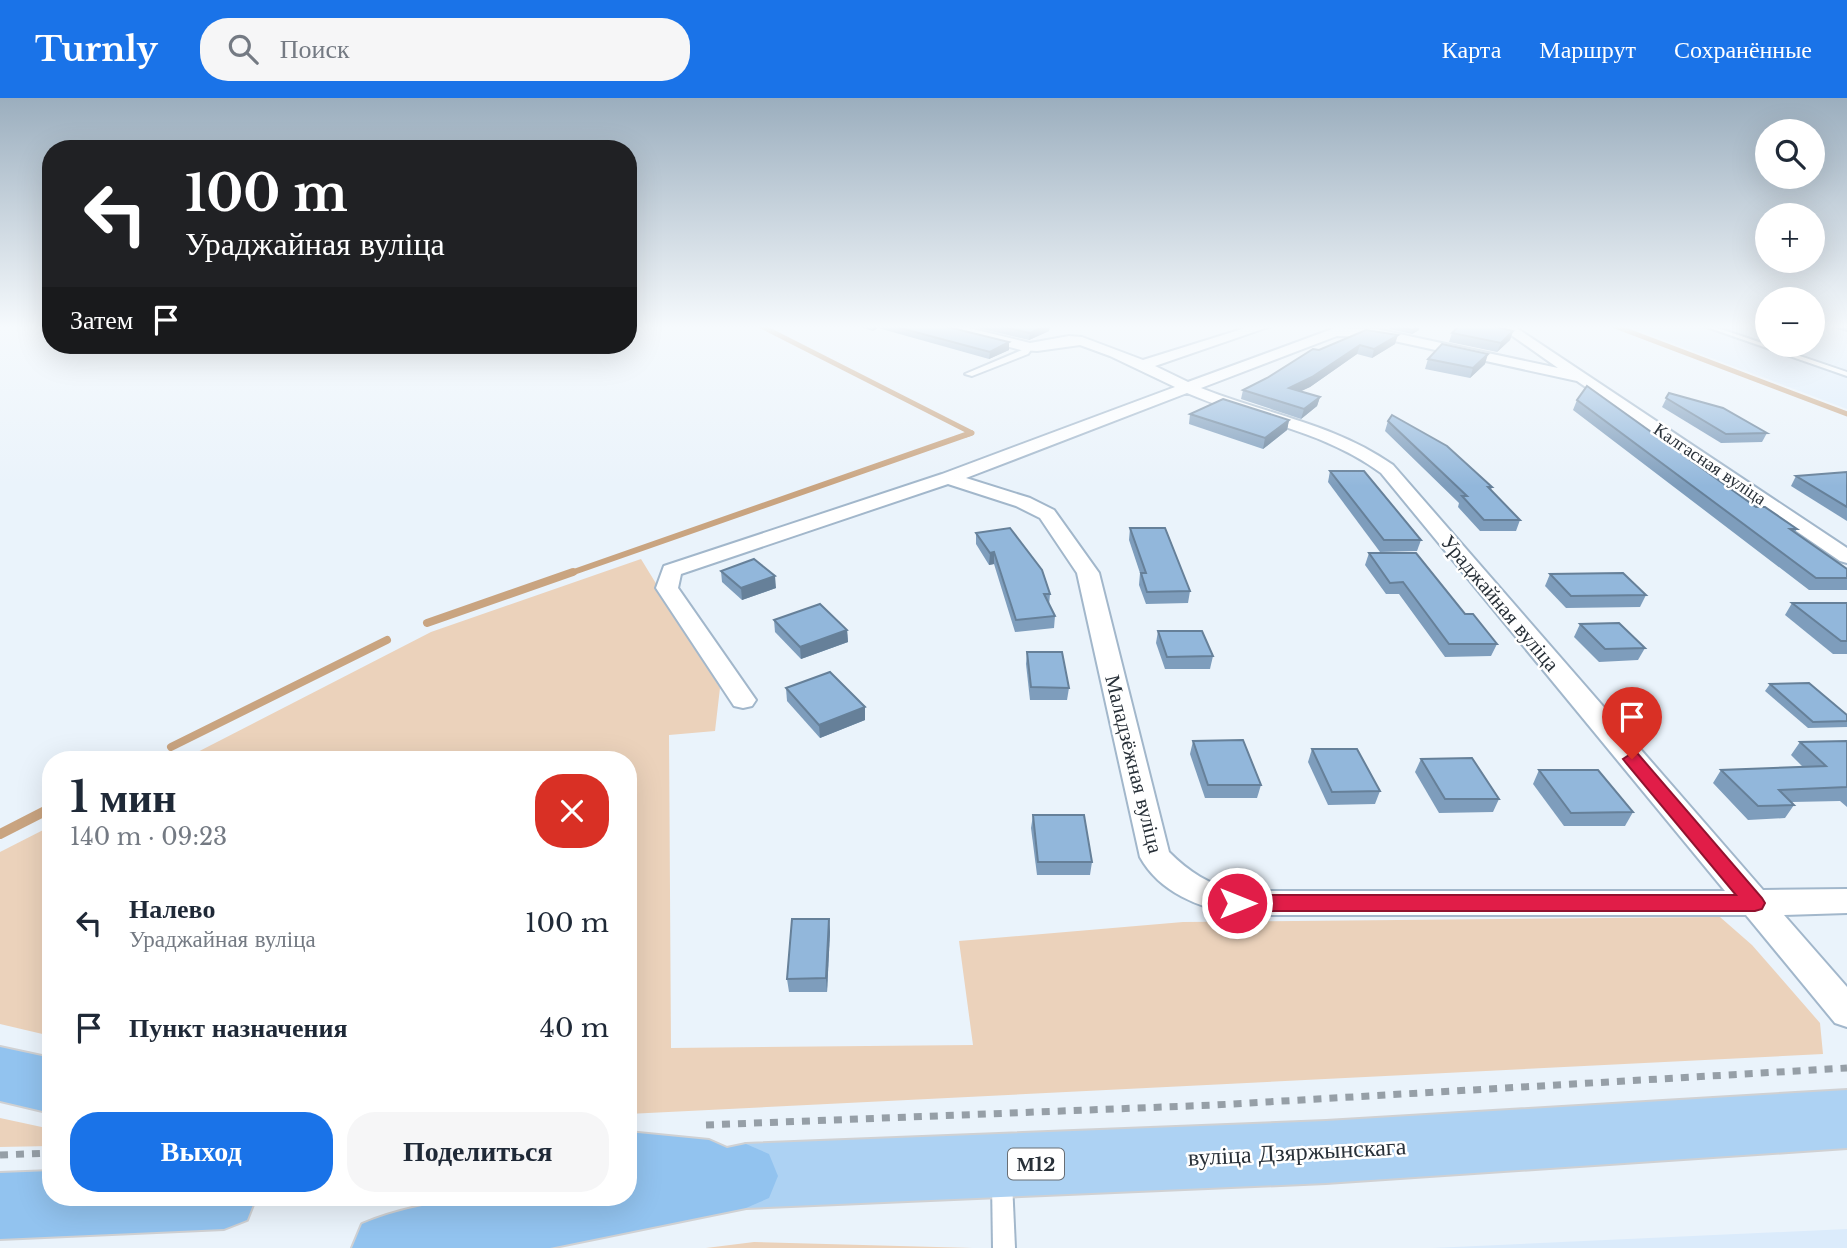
<!DOCTYPE html>
<html lang="ru">
<head>
<meta charset="utf-8">
<style>
  :root { --surface:#fff; --page:#f6f6f7; --text:#1f2937; --muted:#747a83; --accent:#1a73e8 }
  body { margin:0; font-family:"Libre Baskerville",serif; background:var(--page); color:var(--text); height:100vh; display:flex; flex-direction:column; font-size:26px; white-space:nowrap }
  * { box-sizing:border-box; margin:0 }
  p { font-size:23px; color:var(--muted) }
  .icon { flex:none; width:38px; height:38px; fill:none; stroke:currentColor; stroke-width:2; stroke-linecap:round; stroke-linejoin:round }
  .map { position:relative; flex:1; overflow:hidden }
  .sheet { position:absolute; left:42px; top:653px; width:595px; height:455px; display:flex; flex-direction:column; background:var(--surface); border-radius:28px; box-shadow:0 7px 28px #0002 }
  .sheet>* { flex:none }
  .guide { position:absolute; left:42px; top:42px; width:595px; height:214px; border-radius:28px; box-shadow:0 7px 28px #0002; background:#202124; color:#fff; overflow:hidden }
  .buttons { position:absolute; left:1755px; top:21px; display:grid; gap:14px }
  .buttons a { display:grid; place-items:center; width:70px; height:70px; border-radius:50%; background:var(--surface); box-shadow:0 7px 28px #0002; font-size:35px }
  .pin { position:absolute; display:grid; place-items:center; width:60px; height:60px; color:#fff; margin:-72px -30px; border-radius:50% 50% 50% 0; rotate:-45deg; box-shadow:0 0 7px #0007 }
  .pin .icon { rotate:45deg }
  .me { position:absolute; width:77px; margin:-38px; rotate:90deg; stroke-linejoin:round; filter:drop-shadow(0 0 5px #0008) }
  .turn { display:flex; align-items:center; gap:24px; height:147px; padding:0 28px; font-size:32px }
  .turn .icon { width:91px; height:91px; stroke-width:2.5 }
  .turn b { display:block; font-size:49px; line-height:60px }
  .then { display:flex; align-items:center; height:66px; padding:0 28px; background:#0003; gap:14px; font-size:26px }
  .round { display:grid; place-items:center; flex:none; width:74px; height:74px; border-radius:28px; background:var(--page) }
  .overview { display:flex; align-items:center; justify-content:space-between; height:119px; padding:0 28px }
  h1 { font-size:42px; font-weight:700; line-height:52px }
  .action { display:flex; gap:14px; margin-top:auto; padding:14px 28px }
  .action a { flex:1; height:80px; border-radius:28px; background:var(--accent); color:#fff; font-size:28px; font-weight:700; line-height:80px; text-align:center }
  .action a+a { background:var(--page); color:var(--text) }
  ul { padding:0; list-style:none }
  li { display:flex; align-items:center; gap:21px; height:105px; padding:0 28px }
  li div { flex:1 }
  li b { display:block; font-size:26px }
  li em { font-style:normal }
  header { display:flex; align-items:center; gap:42px; box-sizing:border-box; height:98px; padding:0 35px; background:var(--accent); color:#fff }
  header strong { font-size:33px }
  nav { display:flex; gap:38px; margin-inline-start:auto; font-size:24px }
  .search { width:490px; height:63px; background:var(--page); display:flex; align-items:center; gap:18px; box-sizing:border-box; padding:0 24px; border-radius:28px; color:var(--muted); font-size:26px }
  .map>svg:first-child { display:block }
  .built { fill:#dbebfb }
  .green { fill:#ebd2bb }
  .lines { fill:none; stroke-linecap:round; stroke-linejoin:round }
  .stream-far3 { stroke:#c9a480; stroke-width:5 }
  .stream-far2 { stroke:#c9a480; stroke-width:6 }
  .stream-far1 { stroke:#c9a480; stroke-width:8 }
  .stream { stroke:#c9a480; stroke-width:10 }
  .service-casing { stroke:#a2b7cb; stroke-width:4 }
  .minor-casing { stroke:#a2b7cb; stroke-width:4 }
  .primary-casing { stroke:#d0d1d3; stroke-width:4 }
  .trunk-casing { stroke:#d0d1d3; stroke-width:4 }
  .path { stroke:#969fa7; stroke-width:7; stroke-dasharray:8 8; stroke-linecap:butt }
  .service { fill:#fff; fill-rule:evenodd }
  .minor { fill:#fff; fill-rule:evenodd }
  .primary { fill:#add2f3; fill-rule:evenodd }
  .trunk { fill:#92c3ef; fill-rule:evenodd }
  .wall { fill:#7e9dbc }
  .shaded-wall { fill:#668099 }
  .building { fill:#92b7db; stroke:#668099; stroke-width:2 }
  .route { fill:#e11d48; stroke:#92132f; stroke-width:2 }
  .labels { text-anchor:middle; stroke-width:5; stroke-linejoin:round; paint-order:stroke }
  .far-street-label { font-size:18px; fill:#283038; stroke:#fff }
  .shield { fill:#fff; stroke:#686e74; stroke-width:2 }
  .shield-label { font-size:19px; font-weight:bold; fill:#283038 }
  .street-label { font-size:21px; fill:#283038; stroke:#fff }
  .near-street-label { font-size:24px; fill:#283038; stroke:#fff }
</style>
</head>
<body>
<header>
<strong>Turnly</strong>
<div class="search"><svg class="icon" aria-label="search" viewBox="0 0 24 24"><circle cx="10" cy="10" r="6"/><path d="M15 15l6 6"/></svg>Поиск</div>
<nav><a>Карта</a><a>Маршрут</a><a>Сохранённые</a></nav>
</header>
<div class="map">
<svg width="1847" height="1150" viewBox="0 0 1847 1150">
  <rect width="100%" height="100%" fill="#eaf3fb"/>
  <g class="built">
    <path d="M1624,227H1767L1768,247H1813V227H1847V311Z"/>
    <path d="M1847,1131V1150H1432Z"/>
  </g>
  <g class="green">
    <path d="M641,461L720,590L715,633L669,637L671,950L973,947L959,843L1183,824L1720,819L1752,847L1820,925L1823,956L628,1016V662H182L431,534Z"/>
    <path d="M51,728V938L0,926V754Z"/>
    <path d="M0,1020L51,1031V1048L0,1049Z"/>
    <path d="M754,1144L973,1150H706Z"/>
  </g>
  <g class="lines">
    <g class="stream-far3">
      <path d="M759,227L972,335L966,337"/>
      <path d="M1612,227L1847,316"/>
    </g>
    <path class="stream-far2" d="M568,476L971,335"/>
    <g class="stream-far1">
      <path d="M427,525L573,474"/>
      <path d="M171,649L387,542"/>
    </g>
    <path class="stream" d="M0,736L51,710"/>
    <defs>
      <g id="service">
        <path d="M1701,227H1709L1847,274V278Z"/>
        <path d="M1027,248L1033,249L1028,256L972,278L965,276L1022,252Z"/>
        <path d="M1002,1074L1009,1077L1012,1084L1015,1150H993L992,1084L995,1077Z"/>
      </g>
      <path id="minor" d="M936,227H956L1030,245L1069,238L1082,239L1143,262L1255,227H1274L1155,268L1188,284L1335,230L1376,231L1558,270L1497,227H1512L1847,450V465L1840,463L1577,283L1376,239L1337,238L1201,290C1266,316 1335,326 1393,367L1763,792L1847,791V815L1784,817L1847,889V929L1835,925L1746,817H1237C1199,809 1160,795 1140,759L1077,475L1040,420L1016,408L948,386L681,476L678,490L756,602L752,608L743,610L734,608L656,490L664,468L942,376L1175,289L1110,258L1080,247L1037,253L1021,252L937,230ZM1187,295C1252,323 1323,332 1381,375L1725,793H1237C1209,787 1189,774 1169,754L1099,475L1054,412L1030,400L966,380Z"/>
      <path id="primary" d="M1847,992V1050L1326,1085L746,1110L723,1100L714,1078L723,1056L746,1046L1326,1023Z"/>
      <g id="trunk">
        <path d="M0,949L51,960V1015L0,1003Z"/>
        <path d="M628,1034L709,1042L727,1050L746,1046L769,1056L778,1078L769,1100L746,1110L550,1150H352L362,1126C446,1091 539,1099 628,1099Z"/>
        <path d="M51,1073V1099H256L247,1122L224,1131L0,1141V1075Z"/>
      </g>
    </defs>
    <use href="#service" class="service-casing"/>
    <use href="#minor" class="minor-casing"/>
    <use href="#primary" class="primary-casing"/>
    <use href="#trunk" class="trunk-casing"/>
    <g class="path">
      <path d="M706,1027L1215,1007L1847,970"/>
      <path d="M0,1057L51,1055"/>
    </g>
    <use href="#service" class="service"/>
    <use href="#minor" class="minor"/>
    <use href="#primary" class="primary"/>
    <use href="#trunk" class="trunk"/>
  </g>
  <g class="wall">
    <path d="M854,227H940L1009,252L989,261L878,230L873,233Z"/>
    <path d="M965,227H1050L1049,233L1029,242Z"/>
    <path d="M1390,227L1419,232L1412,236L1389,231Z"/>
    <path d="M1824,227H1847V234Z"/>
    <path d="M1366,232L1395,246L1372,260L1357,256L1310,289L1300,293L1320,299L1317,308L1301,321L1241,301L1243,292L1267,280L1319,252Z"/>
    <path d="M1513,233L1510,242L1497,254L1449,244L1452,235Z"/>
    <path d="M1428,261L1485,266L1470,280L1425,271Z"/>
    <path d="M1669,295L1767,335L1762,344L1721,345L1662,309Z"/>
    <path d="M1577,302L1756,409L1797,431L1795,434L1847,471V492H1809L1573,312Z"/>
    <path d="M1190,316L1289,322L1287,332L1263,351L1189,326Z"/>
    <path d="M1388,323L1492,389L1491,392L1520,422L1516,433H1480L1458,409L1459,405L1385,333Z"/>
    <path d="M1330,373L1421,442L1417,453L1380,454L1328,384Z"/>
    <path d="M1847,374V423L1791,388L1796,378Z"/>
    <path d="M1130,430L1190,493L1188,505L1146,506L1139,487L1140,475L1129,442Z"/>
    <path d="M976,435L1050,496L1049,507L1055,518L1054,530L1015,534L994,466L989,467L976,446Z"/>
    <path d="M1369,455L1465,516L1497,546L1491,558L1445,559L1399,496H1386L1365,467Z"/>
    <path d="M721,473L776,490L742,502L722,484Z"/>
    <path d="M1550,476L1646,497L1640,509L1566,510L1545,488Z"/>
    <path d="M1792,505H1847V556H1833L1785,517Z"/>
    <path d="M774,522L847,532L848,544L801,561L775,534Z"/>
    <path d="M1580,526L1645,550L1638,562L1599,564L1574,539Z"/>
    <path d="M1158,533L1213,558L1210,571H1165L1156,545Z"/>
    <path d="M1027,554L1069,590L1067,602H1030L1026,566Z"/>
    <path d="M1770,586L1847,617V629L1808,630L1765,593Z"/>
    <path d="M786,590L865,622L820,640L787,603Z"/>
    <path d="M1193,643L1261,687L1257,700H1205L1190,656Z"/>
    <path d="M1847,643V709L1840,703L1792,704L1794,707L1785,720L1748,722L1713,685L1721,672L1803,669L1791,657L1800,644Z"/>
    <path d="M1312,651L1380,693L1375,706L1328,707L1308,664Z"/>
    <path d="M1421,661L1499,701L1493,714L1439,715L1415,674Z"/>
    <path d="M1539,672L1633,714L1625,728H1564L1533,686Z"/>
    <path d="M1033,717L1092,764L1090,777H1037L1031,730Z"/>
    <path d="M829,821L830,834L827,894H789L787,881Z"/>
  </g>
  <g class="shaded-wall">
    <path d="M873,227H878V230L873,233Z"/>
    <path d="M1048,227H1050L1049,233L1029,242L1030,235Z"/>
    <path d="M1420,227L1419,232L1412,236L1413,232Z"/>
    <path d="M1513,233L1510,242L1497,254L1501,245Z"/>
    <path d="M1398,237L1395,246L1372,260L1374,251Z"/>
    <path d="M1009,244V252L989,261L990,254Z"/>
    <path d="M1360,247L1357,256L1310,289L1287,300L1289,290Z"/>
    <path d="M1488,256L1485,266L1470,280L1473,270Z"/>
    <path d="M1320,299L1317,308L1301,321L1304,311Z"/>
    <path d="M1289,322L1287,332L1263,351L1265,340Z"/>
    <path d="M994,454V466L989,467L990,455Z"/>
    <path d="M775,478L776,490L742,502L741,490Z"/>
    <path d="M847,532L848,544L801,561L800,549Z"/>
    <path d="M865,609V622L820,640L819,627Z"/>
    <path d="M829,821L830,834L827,894L826,880Z"/>
  </g>
  <g class="building">
    <path d="M889,227H940L1009,244L990,254Z"/>
    <path d="M994,227H1048L1030,235Z"/>
    <path d="M1390,227H1420L1413,232Z"/>
    <path d="M1460,227H1489L1513,233L1501,245L1452,235Z"/>
    <path d="M1366,232L1398,237L1374,251L1360,247L1312,279L1289,290L1320,299L1304,311L1243,292L1267,280L1313,251L1319,252Z"/>
    <path d="M1442,246L1488,256L1473,270L1428,261Z"/>
    <path d="M1587,288L1756,409H1765L1797,431H1790L1847,471V480H1816L1577,302Z"/>
    <path d="M1669,295L1723,310L1767,335L1726,336L1666,300Z"/>
    <path d="M1223,301L1289,322L1265,340L1190,316Z"/>
    <path d="M1392,317L1447,348L1492,389H1488L1520,422H1484L1462,398H1467L1388,323Z"/>
    <path d="M1330,373H1364L1421,442H1384Z"/>
    <path d="M1847,374V409L1796,378Z"/>
    <path d="M1010,430L1042,472L1050,496H1044L1055,518L1016,522L994,454L990,455L976,435Z"/>
    <path d="M1130,430H1165L1190,493L1147,494L1141,475H1146Z"/>
    <path d="M1369,455H1416L1465,516H1473L1497,546H1449L1403,484L1390,485Z"/>
    <path d="M754,461L775,478L741,490L721,473Z"/>
    <path d="M1623,475L1646,497L1571,498L1550,476Z"/>
    <path d="M1792,505H1847V543H1841Z"/>
    <path d="M820,506L847,532L800,549L774,522Z"/>
    <path d="M1619,525L1645,550L1605,551L1580,526Z"/>
    <path d="M1158,533H1202L1213,558L1167,559Z"/>
    <path d="M1027,554H1062L1069,590L1031,589Z"/>
    <path d="M830,574L865,609L819,627L786,590Z"/>
    <path d="M1809,585L1847,617V623L1813,624L1770,586Z"/>
    <path d="M1243,642L1261,687H1208L1193,643Z"/>
    <path d="M1847,643V689L1779,692L1794,707L1758,708L1721,672L1826,668L1800,644Z"/>
    <path d="M1312,651H1357L1380,693L1332,694Z"/>
    <path d="M1472,660L1499,701H1445L1421,661Z"/>
    <path d="M1539,672H1598L1633,714L1571,715Z"/>
    <path d="M1033,717H1084L1092,764H1038Z"/>
    <path d="M792,821H829L826,880L787,881Z"/>
  </g>
  <linearGradient id="sky" x2="0" y2="1"><stop stop-color="#9baebe"/><stop offset="0.59" stop-color="#f6fafd"/><stop offset="1" stop-color="#f6fafd" stop-opacity="0"/></linearGradient>
  <rect width="1847" height="388" fill="url(#sky)"/>
  <path class="route" d="M1632,655L1638,656L1762,800L1765,805L1762,811L1755,813H1237L1230,811L1227,805L1230,799L1237,797H1736L1626,665L1623,661Z"/>
  <g class="labels">
    <g class="far-street-label">
      <text transform="translate(1710 366) rotate(34)" y="6">Калгасная вуліца</text>
    </g>
    <rect class="shield" x="1008" y="1050.5" width="56" height="31" rx="5"/>
    <g class="shield-label">
      <text x="1036" y="1073">М12</text>
    </g>
    <g class="street-label">
      <text transform="translate(1500 505) rotate(50)" y="7">Ураджайная вуліца</text>
      <text transform="translate(1134 666) rotate(76)" y="7">Маладзёжная вуліца</text>
    </g>
    <g class="near-street-label">
      <text transform="translate(1297 1054) rotate(-3)" y="8">вуліца Дзяржынскага</text>
    </g>
  </g>
</svg>
<div class="buttons">
<a><svg class="icon" aria-label="search" viewBox="0 0 24 24"><circle cx="10" cy="10" r="6"/><path d="M15 15l6 6"/></svg></a>
<a>+</a>
<a>−</a>
</div>
<div class="pin" style="left:1632px;top:661px;background:#d93025"><svg class="icon" aria-label="arrive" viewBox="0 0 24 24"><path d="M6 21V4h12l-3 4 3 4H6"/></svg></div>
<svg class="me" style="left:1237px;top:805px" viewBox="-20 -20 40 40"><circle r="17" fill="#e11d48" stroke="#fff" stroke-width="3"/><path d="M0-11L8 9 0 5-8 9z" fill="#fff"/></svg>
<div class="guide">
<div class="turn"><svg class="icon" aria-label="left" viewBox="0 0 24 24"><path d="M17 20v-9H6M10 6l-5 5 5 5"/></svg><div><b>100 m</b>Ураджайная вуліца</div></div>
<div class="then">Затем<svg class="icon" aria-label="arrive" viewBox="0 0 24 24"><path d="M6 21V4h12l-3 4 3 4H6"/></svg></div>
</div>
<section class="sheet">
<div class="overview"><div><h1>1 мин</h1><p>140 m · 09:23</p></div><a class="round" style="background:#d93025;color:#fff"><svg class="icon" aria-label="close" viewBox="0 0 24 24"><path d="M6 6l12 12M18 6L6 18"/></svg></a></div>
<ul>
<li><svg class="icon" aria-label="left" viewBox="0 0 24 24"><path d="M17 20v-9H6M10 6l-5 5 5 5"/></svg><div><b>Налево</b><p>Ураджайная вуліца</p></div><em>100 m</em></li>
<li><svg class="icon" aria-label="arrive" viewBox="0 0 24 24"><path d="M6 21V4h12l-3 4 3 4H6"/></svg><div><b>Пункт назначения</b></div><em>40 m</em></li>
</ul>
<div class="action"><a>Выход</a><a>Поделиться</a></div>
</section>
</div>
</body>
</html>
